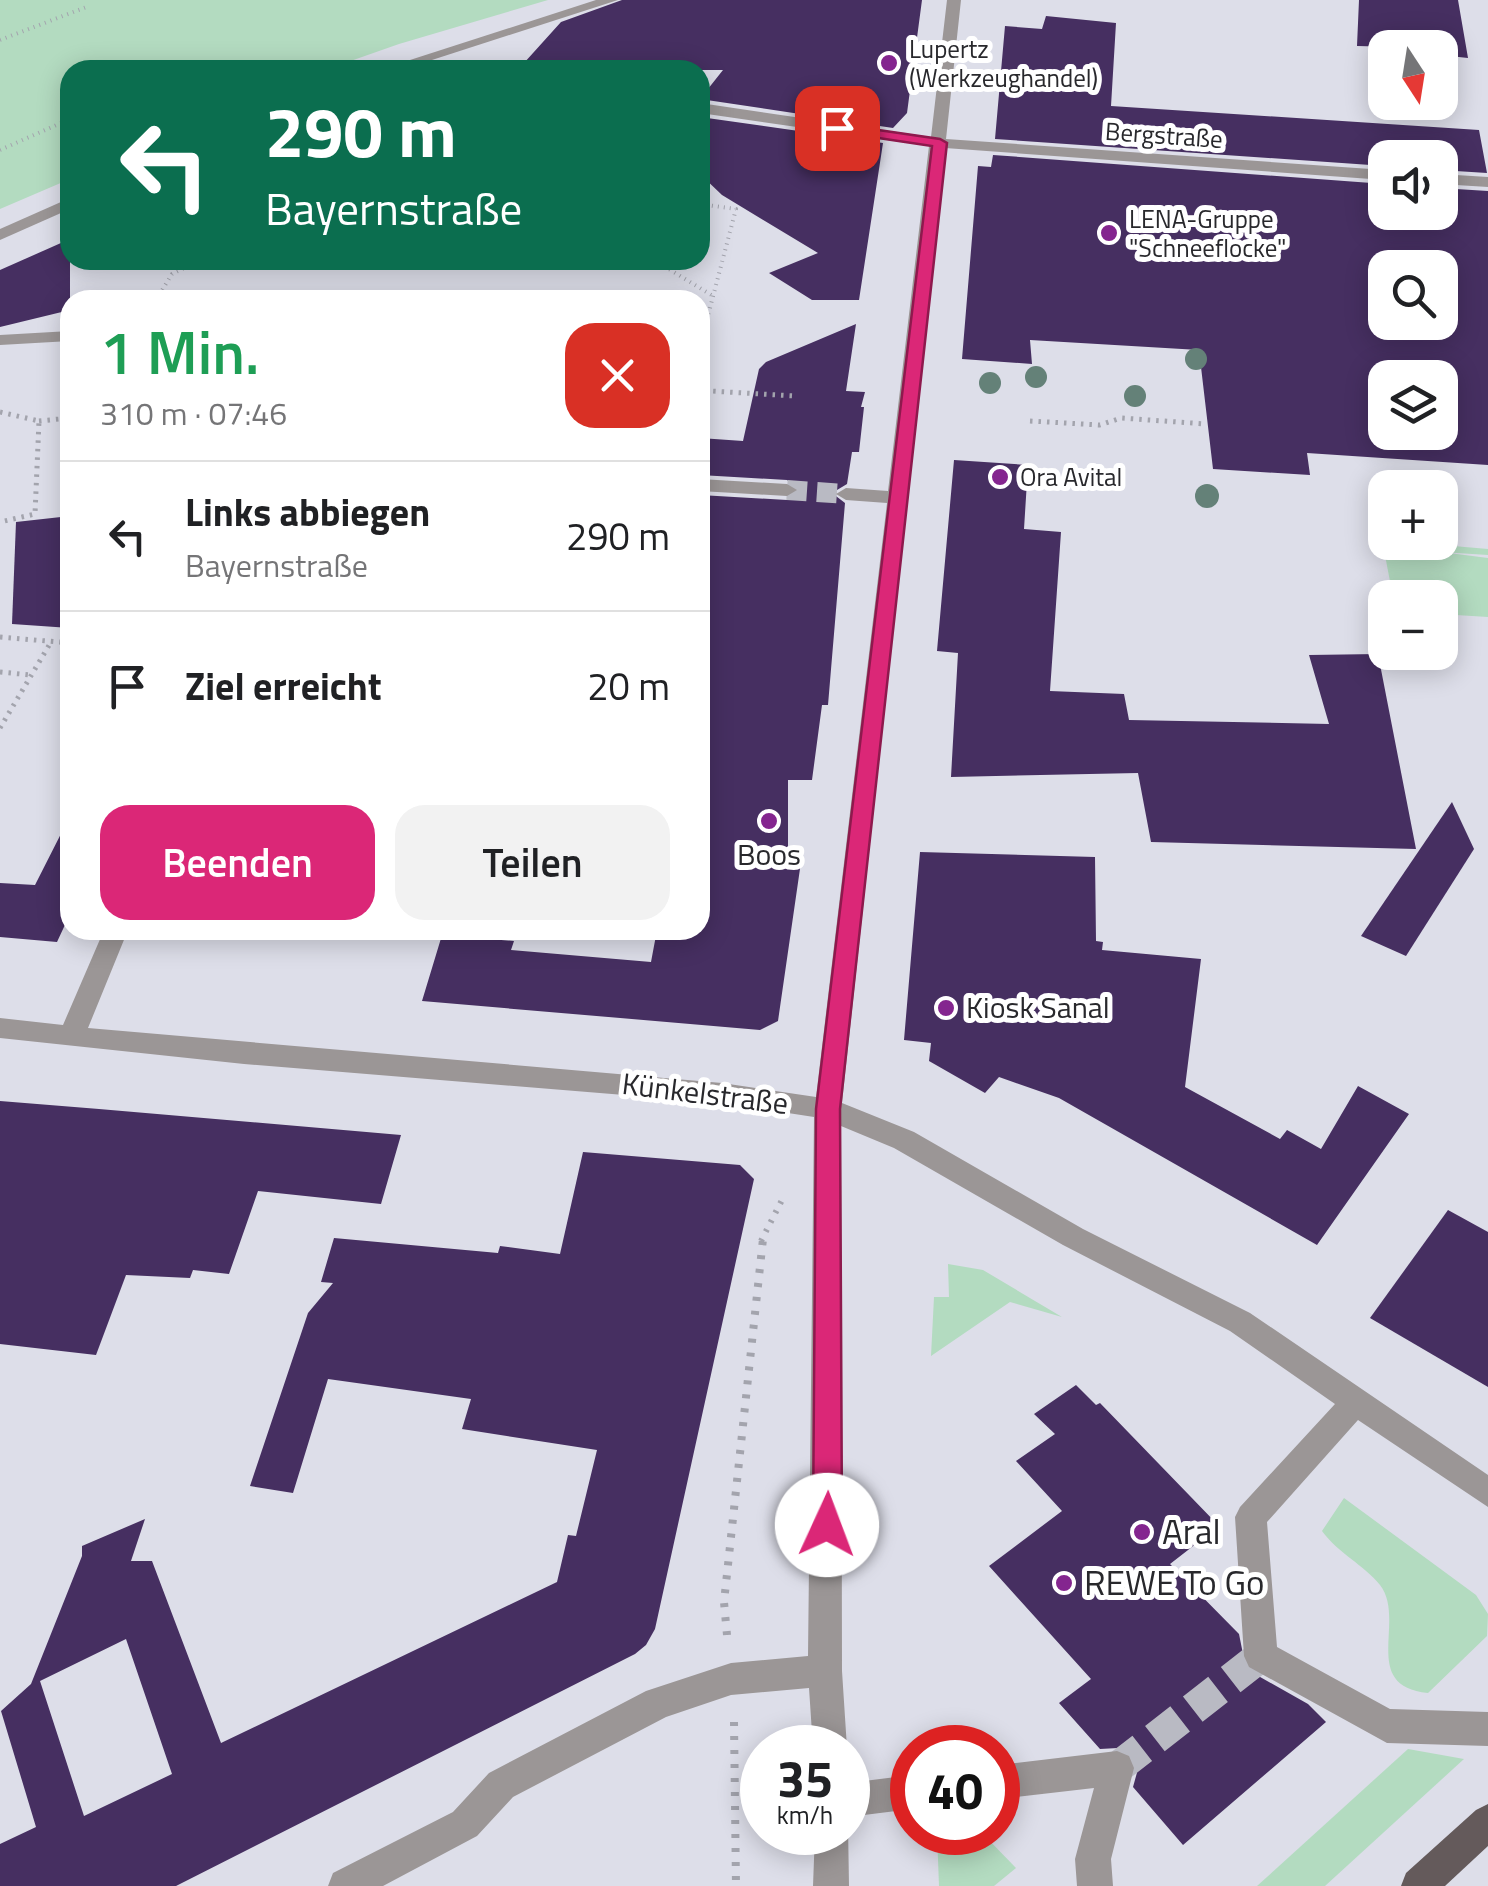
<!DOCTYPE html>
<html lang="de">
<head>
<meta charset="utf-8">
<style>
  :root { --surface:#fff; --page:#f2f2f2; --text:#202124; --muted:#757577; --line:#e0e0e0; --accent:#db2777 }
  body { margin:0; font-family:"Titillium Web",sans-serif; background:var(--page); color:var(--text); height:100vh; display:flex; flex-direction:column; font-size:38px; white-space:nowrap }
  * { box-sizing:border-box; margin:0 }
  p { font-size:32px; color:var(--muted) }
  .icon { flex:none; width:55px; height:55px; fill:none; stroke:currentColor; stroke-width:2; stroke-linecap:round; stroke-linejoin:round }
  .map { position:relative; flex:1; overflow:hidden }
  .side { position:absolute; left:60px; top:290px; width:650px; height:650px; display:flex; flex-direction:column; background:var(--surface); border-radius:30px; box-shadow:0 5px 25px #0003 }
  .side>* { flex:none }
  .guide { position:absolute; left:60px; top:60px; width:650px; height:210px; border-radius:30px; box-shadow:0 5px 25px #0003; background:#0b6e4f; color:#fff; overflow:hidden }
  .needle { width:65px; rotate:168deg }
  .fabs { position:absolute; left:1368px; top:30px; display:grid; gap:20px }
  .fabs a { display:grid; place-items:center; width:90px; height:90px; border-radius:20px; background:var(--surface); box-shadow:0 5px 25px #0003; font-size:50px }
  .speed { position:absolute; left:740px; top:1725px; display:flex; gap:20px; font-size:50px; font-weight:700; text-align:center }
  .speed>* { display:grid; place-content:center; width:130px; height:130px; border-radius:50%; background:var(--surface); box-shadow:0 5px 25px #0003; line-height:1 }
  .speed small { font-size:25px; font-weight:400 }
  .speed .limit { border:15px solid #d22; background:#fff; color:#111 }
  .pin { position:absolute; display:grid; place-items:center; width:85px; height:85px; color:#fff; margin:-42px; border-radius:20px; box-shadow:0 5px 15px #0006 }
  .me { position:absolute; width:110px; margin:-55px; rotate:2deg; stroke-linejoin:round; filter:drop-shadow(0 0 8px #0008) }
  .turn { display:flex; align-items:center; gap:35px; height:210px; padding:0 40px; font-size:45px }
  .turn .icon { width:130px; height:130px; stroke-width:2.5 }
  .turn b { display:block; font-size:70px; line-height:85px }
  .round { display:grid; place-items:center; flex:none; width:105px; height:105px; border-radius:30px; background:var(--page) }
  .overview { display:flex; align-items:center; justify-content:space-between; height:170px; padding:0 40px }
  h1 { font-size:60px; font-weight:600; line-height:75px; color:#1e9e55 }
  .action { display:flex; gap:20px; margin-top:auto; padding:20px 40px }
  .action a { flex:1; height:115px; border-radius:30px; background:var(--accent); color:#fff; font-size:40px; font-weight:600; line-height:115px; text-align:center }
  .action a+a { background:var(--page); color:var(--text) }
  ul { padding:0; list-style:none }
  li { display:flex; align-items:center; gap:30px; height:150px; padding:0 40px; border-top:2px solid var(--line) }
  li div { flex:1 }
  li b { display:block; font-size:38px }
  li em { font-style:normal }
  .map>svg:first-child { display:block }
  .green { fill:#b3dbc0 }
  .building { fill:#462f61; fill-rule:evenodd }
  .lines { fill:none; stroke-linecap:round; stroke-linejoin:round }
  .minor-tunnel-far1 { stroke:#b9bac3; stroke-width:20; stroke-dasharray:20 10; stroke-linecap:butt }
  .minor-tunnel { stroke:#b9bac3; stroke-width:32; stroke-dasharray:32 16; stroke-linecap:butt }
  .path-far3 { stroke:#a3a4ad; stroke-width:4; stroke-dasharray:1 5; stroke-linecap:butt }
  .path-far2 { stroke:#a3a4ad; stroke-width:5; stroke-dasharray:2.5 6; stroke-linecap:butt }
  .path-far1 { stroke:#a3a4ad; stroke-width:6; stroke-dasharray:2.5 8; stroke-linecap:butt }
  .path { stroke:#a3a4ad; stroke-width:8; stroke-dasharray:4 10; stroke-linecap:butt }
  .minor { fill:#9b9696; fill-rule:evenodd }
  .major { fill:#645a5b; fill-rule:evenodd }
  .tree { fill:#648178 }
  .route { fill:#db2777; stroke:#8e194d; stroke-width:2.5 }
  .poi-dot { fill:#84258f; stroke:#fff; stroke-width:4 }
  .labels { text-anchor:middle; stroke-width:10; stroke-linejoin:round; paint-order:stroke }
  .far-poi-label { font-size:25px; fill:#28282c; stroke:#fff; text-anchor:start }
  .far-street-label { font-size:25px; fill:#28282c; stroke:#fff }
  .poi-label { font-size:30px; fill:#28282c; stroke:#fff }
  .street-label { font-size:30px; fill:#28282c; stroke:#fff }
  .near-poi-label { font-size:35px; fill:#28282c; stroke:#fff; text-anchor:start }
</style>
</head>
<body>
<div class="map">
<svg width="1488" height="1886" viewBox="0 0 1488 1886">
  <rect width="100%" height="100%" fill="#dddee9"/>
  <g class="green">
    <path d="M0,0H548L399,44L325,70H70V179L0,209Z"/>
    <path d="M1407,542L1488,549V555L1441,552L1488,558V617L1440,614V598L1393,597L1384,550L1408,552Z"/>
    <path d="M948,1264L983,1270L1062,1317L1010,1302L931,1356L934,1297H949Z"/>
    <path d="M1344,1498L1476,1595L1488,1614L1487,1636L1428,1693C1359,1686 1407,1620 1380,1585C1364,1565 1338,1553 1322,1531Z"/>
    <path d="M1408,1749L1464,1759L1325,1886H1257Z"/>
    <path d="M937,1833H982L1016,1868L994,1886H939Z"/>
  </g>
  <g class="building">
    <path d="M622,0H922L907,113L893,128L700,99L723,70H574L524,63L561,22Z"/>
    <path d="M1359,0H1458L1468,58L1440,55V48L1357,46Z"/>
    <path d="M1046,16L1116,23L1111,106L1479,130L1487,173L1440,170V158H1385V166L995,139L1005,26L1042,29Z"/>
    <path d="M700,117L883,143L859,300H812L769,273L818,253L722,195L700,174Z"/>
    <path d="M993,155L1385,184V212H1440V188L1488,191V465L1307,453L1310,475L1213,469L1199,350L1030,340L1032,364L962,359L978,166L991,167ZM1385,268H1440V322H1385ZM1385,378H1440V432H1385Z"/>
    <path d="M70,239V310L0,327V270Z"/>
    <path d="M856,324L846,391L865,392L861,407H864L859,452H852L847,484L832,493L845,503L828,705H822L812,780H788V848H803L778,1021L760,1030L422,1001L442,935L514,941L511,950L651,962L657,930H700V495L787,500L801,491L787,480L700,475V438L743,441L759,369L766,362Z"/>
    <path d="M954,460L1028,465L1024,529L1061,532L1050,691L1124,694L1129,720L1329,724L1309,655L1378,654L1416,849L1151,842L1138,773L951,777L958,653L937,651Z"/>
    <path d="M70,516V628L12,624L16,522Z"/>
    <path d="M1452,802L1474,849L1406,956L1361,936Z"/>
    <path d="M70,816V914L57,942L0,937V883L35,885Z"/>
    <path d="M920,852L1095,857L1096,941L1103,942L1102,950L1201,959L1185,1087L1280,1139L1287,1130L1321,1149L1358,1086L1409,1114L1317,1245L1059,1098L999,1077L985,1093L929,1061L931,1043L904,1040Z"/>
    <path d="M0,1101L99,1109L401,1135L381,1204L258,1191L229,1274L193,1270L190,1278L126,1275L96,1355L0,1344Z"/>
    <path d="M583,1152L740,1165L754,1179L655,1629L646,1645L635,1654L176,1886H0V1844L36,1827L1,1711L31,1684L82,1556V1546L145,1519L131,1561H152L221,1743L557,1582L568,1535L576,1536L597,1450L462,1429L471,1399L328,1379L293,1493L250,1486L308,1313L333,1283L321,1282L334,1238L498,1253L500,1246L560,1254ZM126,1639L172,1774L84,1816L40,1681Z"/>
    <path d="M1448,1210L1488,1232V1387L1370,1318Z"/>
    <path d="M1076,1385L1096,1405L1100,1403L1219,1526L1170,1564L1239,1634L1246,1669L1308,1704L1326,1722L1183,1845L1133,1787L1138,1769L1132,1755L1118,1748L1100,1749L1059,1703L1091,1679L989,1566L1062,1511L1016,1461L1055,1434L1034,1414Z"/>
  </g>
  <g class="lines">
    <path class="minor-tunnel-far1" d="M787,490L846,494"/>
    <path class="minor-tunnel" d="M1117,1768L1261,1656"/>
    <g class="path-far3">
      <path d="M0,40L89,6"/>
      <path d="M0,150L70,119"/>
      <path d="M700,204L736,209L706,323"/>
      <path d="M654,260L713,296"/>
      <path d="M156,300L172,274L200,260"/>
    </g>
    <g class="path-far2">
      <path d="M700,346L707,321"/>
      <path d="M700,381L711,391L795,396"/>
      <path d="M0,412L39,421L35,514L0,522"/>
      <path d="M39,421L70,418"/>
      <path d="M1030,421L1100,425L1121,418L1206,424"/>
      <path d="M0,637L70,643"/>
      <path d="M0,672L31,675"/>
      <path d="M0,728L51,642"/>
    </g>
    <path class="path-far1" d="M761,1241L782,1200"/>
    <g class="path">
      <path d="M727,1635L724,1602L763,1239"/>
      <path d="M734,1722L736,1886"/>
    </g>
    <g class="minor">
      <path d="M596,0H618L401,70H379Z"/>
      <path d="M947,0H961L946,139L1385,170V180L945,148L842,1103L914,1132L1083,1229L1250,1313L1488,1475V1507L1358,1420L1267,1522L1277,1647L1390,1709L1488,1712V1746L1387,1743L1249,1667L1244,1656L1235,1517L1240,1507L1335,1404L1230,1331L1063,1245L894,1148L841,1126L842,1671L847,1748H813L809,1688L731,1695L666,1717L513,1797L477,1836L383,1886H328L333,1873L453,1812L489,1773L646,1691L731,1663L808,1656L814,1117L722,1103L244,1064L0,1038V1018L63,1025L104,930H128L88,1028L722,1083L816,1097L887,503L846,500L836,494L846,488L888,491L929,146L700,113V103L931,137Z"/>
      <path d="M1440,174L1488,177V187L1440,184Z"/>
      <path d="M70,198V209L0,240V229Z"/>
      <path d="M70,331V341L0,345V335Z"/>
      <path d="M700,479L787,484L797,490L787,496L700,491Z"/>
      <path d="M1117,1751L1129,1756L1134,1768L1111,1859L1113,1886H1077L1075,1859L1094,1788L998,1799V1765Z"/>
      <path d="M912,1775V1809L848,1817V1783Z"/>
      <path d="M848,1825L849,1886H813L815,1832H848Z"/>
    </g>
    <path class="major" d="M1488,1804V1846L1445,1886H1401L1406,1873L1476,1810Z"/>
  </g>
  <g class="tree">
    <circle cx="1196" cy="359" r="11"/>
    <circle cx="1036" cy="377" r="11"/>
    <circle cx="990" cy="383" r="11"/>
    <circle cx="1135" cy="396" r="11"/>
    <circle cx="1207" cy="496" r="12"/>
  </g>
  <path class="route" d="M837,124L940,139L947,143L840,1109L842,1525L837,1534L827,1538L817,1534L813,1525L816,1109L932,146L832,131L830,128Z"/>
  <g class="poi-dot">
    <circle cx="889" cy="63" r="10"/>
    <circle cx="1109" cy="233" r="10"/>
    <circle cx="1000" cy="477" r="10"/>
    <circle cx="769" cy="821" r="10"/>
    <circle cx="946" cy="1008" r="10"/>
    <circle cx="1142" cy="1532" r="10"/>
    <circle cx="1064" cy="1583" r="10"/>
  </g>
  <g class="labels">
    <g class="far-poi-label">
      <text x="909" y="58">Lupertz<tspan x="909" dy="29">(Werkzeughandel)</tspan></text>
      <text x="1129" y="228">LENA-Gruppe<tspan x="1129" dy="29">"Schneeflocke"</tspan></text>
      <text x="1020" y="486">Ora Avital</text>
    </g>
    <g class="far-street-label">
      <text transform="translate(1164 135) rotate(4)" y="9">Bergstraße</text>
    </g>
    <g class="poi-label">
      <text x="769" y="865">Boos</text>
      <text x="966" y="1018" text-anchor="start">Kiosk Sanal</text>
    </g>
    <g class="street-label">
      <text transform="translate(705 1094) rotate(7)" y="10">Künkelstraße</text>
    </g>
    <g class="near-poi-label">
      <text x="1162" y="1544">Aral</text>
      <text x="1084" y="1595">REWE To Go</text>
    </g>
  </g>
</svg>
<div class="fabs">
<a><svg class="needle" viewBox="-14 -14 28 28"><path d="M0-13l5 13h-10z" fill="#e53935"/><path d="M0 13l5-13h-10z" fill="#757577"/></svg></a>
<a><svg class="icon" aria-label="sound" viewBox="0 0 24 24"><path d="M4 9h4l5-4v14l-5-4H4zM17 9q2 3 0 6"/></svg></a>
<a><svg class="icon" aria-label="search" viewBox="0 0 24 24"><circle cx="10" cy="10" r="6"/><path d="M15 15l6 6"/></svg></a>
<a><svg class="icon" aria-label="layers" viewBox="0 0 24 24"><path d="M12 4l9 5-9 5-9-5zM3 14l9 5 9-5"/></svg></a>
<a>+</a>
<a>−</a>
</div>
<div class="speed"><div>35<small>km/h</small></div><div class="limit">40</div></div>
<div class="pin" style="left:837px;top:128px;background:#d93025"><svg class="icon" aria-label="arrive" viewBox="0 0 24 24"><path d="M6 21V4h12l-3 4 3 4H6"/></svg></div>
<svg class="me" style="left:827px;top:1525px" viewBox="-20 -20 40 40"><circle r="19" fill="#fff"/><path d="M0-13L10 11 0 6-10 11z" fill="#db2777"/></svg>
<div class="guide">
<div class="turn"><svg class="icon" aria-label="left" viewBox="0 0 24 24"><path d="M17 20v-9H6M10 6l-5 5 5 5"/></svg><div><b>290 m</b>Bayernstraße</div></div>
</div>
<section class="side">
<div class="overview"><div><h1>1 Min.</h1><p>310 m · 07:46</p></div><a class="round" style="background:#d93025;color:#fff"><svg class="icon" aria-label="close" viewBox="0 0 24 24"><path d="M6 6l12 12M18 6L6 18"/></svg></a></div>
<ul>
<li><svg class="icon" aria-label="left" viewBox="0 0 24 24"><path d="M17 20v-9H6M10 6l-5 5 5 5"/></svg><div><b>Links abbiegen</b><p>Bayernstraße</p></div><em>290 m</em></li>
<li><svg class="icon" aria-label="arrive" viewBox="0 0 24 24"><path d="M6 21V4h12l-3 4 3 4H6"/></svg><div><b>Ziel erreicht</b></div><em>20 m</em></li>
</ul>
<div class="action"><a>Beenden</a><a>Teilen</a></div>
</section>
</div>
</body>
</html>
